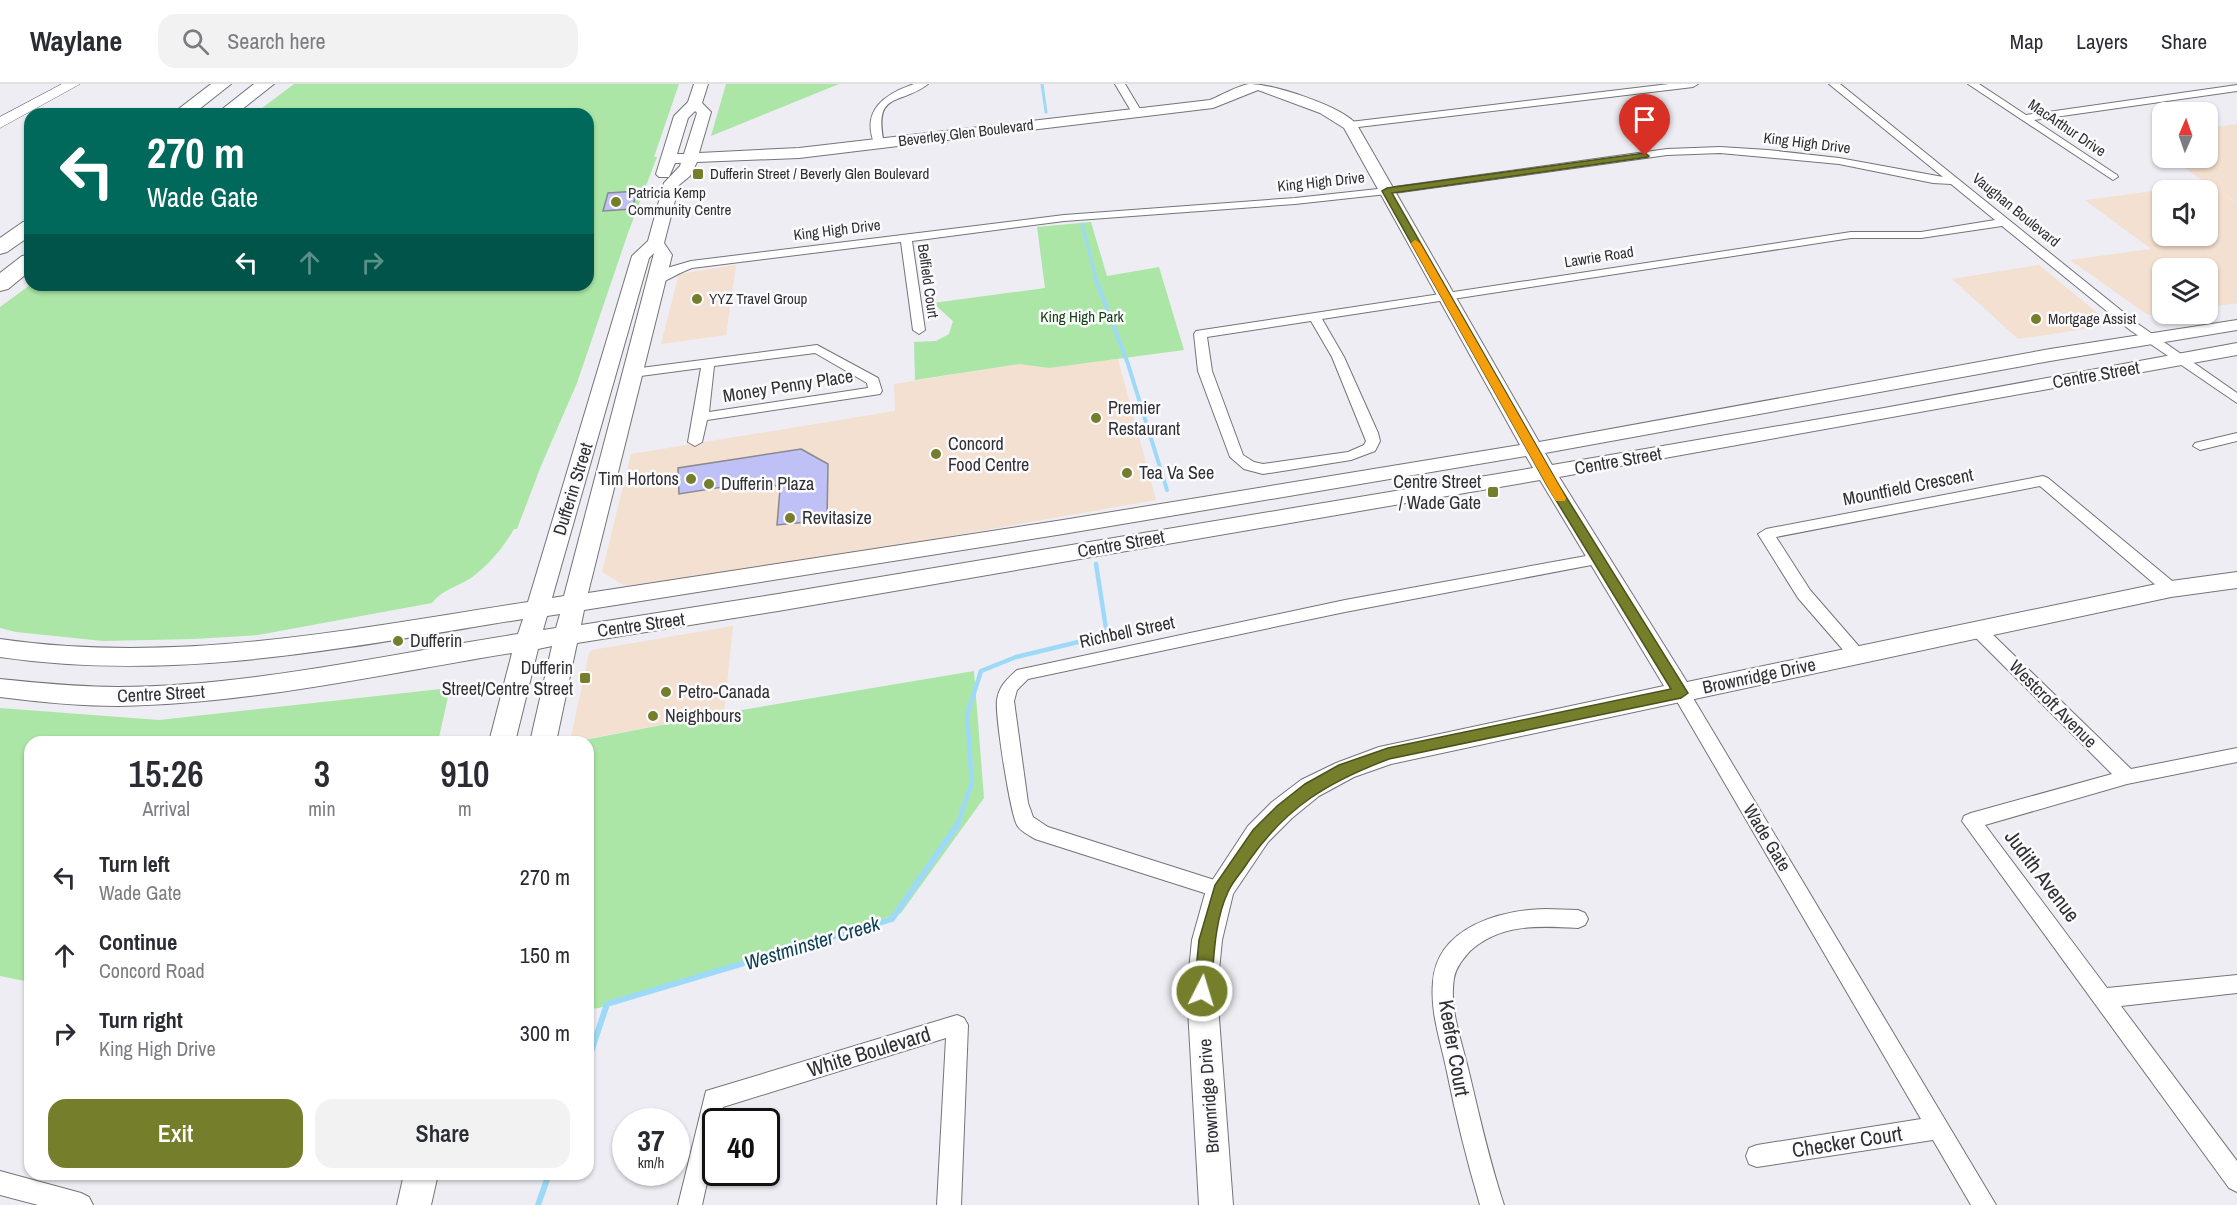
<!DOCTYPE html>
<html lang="en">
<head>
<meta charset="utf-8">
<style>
  :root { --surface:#fff; --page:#f2f2f3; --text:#2b2b33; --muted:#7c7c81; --line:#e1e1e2; --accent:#757e2a }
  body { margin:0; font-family:"Archivo Narrow",sans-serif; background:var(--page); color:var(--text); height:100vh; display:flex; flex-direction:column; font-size:22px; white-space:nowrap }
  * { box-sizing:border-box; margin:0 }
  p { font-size:20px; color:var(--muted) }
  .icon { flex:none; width:33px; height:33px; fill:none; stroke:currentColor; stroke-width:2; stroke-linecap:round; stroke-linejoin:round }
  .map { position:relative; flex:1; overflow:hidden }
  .side { position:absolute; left:24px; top:652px; width:570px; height:444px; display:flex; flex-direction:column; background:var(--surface); border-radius:18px; box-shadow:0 2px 4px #0004 }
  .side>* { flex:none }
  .hud { position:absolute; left:24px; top:24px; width:570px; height:183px; border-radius:18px; box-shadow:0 2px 4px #0004; background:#00695c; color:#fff; overflow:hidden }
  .needle { width:39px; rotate:2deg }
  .buttons { position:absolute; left:2152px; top:18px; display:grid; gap:12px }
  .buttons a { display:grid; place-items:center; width:66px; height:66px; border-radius:12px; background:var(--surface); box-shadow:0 2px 4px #0004; font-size:30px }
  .speed { position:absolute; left:612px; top:1024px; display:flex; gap:12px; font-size:30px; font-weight:700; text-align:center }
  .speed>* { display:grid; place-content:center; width:78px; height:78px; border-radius:50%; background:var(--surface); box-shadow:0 2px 4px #0004; line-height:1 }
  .speed small { font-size:15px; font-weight:400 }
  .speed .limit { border:3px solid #111; border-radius:9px; background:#fff; color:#111 }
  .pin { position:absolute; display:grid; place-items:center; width:51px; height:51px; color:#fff; margin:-62px -26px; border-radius:50% 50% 50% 0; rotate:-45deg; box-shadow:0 0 6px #0007 }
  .pin .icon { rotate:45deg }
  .me { position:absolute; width:66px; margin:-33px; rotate:5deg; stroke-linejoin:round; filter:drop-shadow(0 0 4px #0008) }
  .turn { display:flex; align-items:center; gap:21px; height:126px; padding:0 24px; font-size:27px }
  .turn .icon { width:78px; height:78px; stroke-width:2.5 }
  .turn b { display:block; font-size:42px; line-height:51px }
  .lanes { display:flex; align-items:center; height:57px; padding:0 24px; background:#0003; justify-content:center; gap:30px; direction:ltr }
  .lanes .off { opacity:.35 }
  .eta { display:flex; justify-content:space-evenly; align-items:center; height:102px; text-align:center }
  .eta b { font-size:36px; font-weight:600; line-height:42px }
  .action { display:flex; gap:12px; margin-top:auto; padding:12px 24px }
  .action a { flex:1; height:69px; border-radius:18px; background:var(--accent); color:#fff; font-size:24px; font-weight:600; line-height:69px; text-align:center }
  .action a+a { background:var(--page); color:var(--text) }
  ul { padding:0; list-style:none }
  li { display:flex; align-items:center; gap:18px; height:78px; padding:0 24px }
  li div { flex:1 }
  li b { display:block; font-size:22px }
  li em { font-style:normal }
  header { display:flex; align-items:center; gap:36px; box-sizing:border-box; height:84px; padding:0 30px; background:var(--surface); border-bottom:2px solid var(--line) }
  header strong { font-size:28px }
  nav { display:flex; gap:33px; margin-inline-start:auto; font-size:21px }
  .search { width:420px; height:54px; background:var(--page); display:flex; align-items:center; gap:15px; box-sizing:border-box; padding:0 21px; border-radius:18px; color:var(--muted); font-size:22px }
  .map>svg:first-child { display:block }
  .commercial { fill:#f3e0d0; fill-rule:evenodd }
  .green { fill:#abe6a6 }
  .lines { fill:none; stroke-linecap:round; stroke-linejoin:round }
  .stream-far3 { stroke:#9edaf8; stroke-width:3 }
  .stream-far2 { stroke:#9edaf8; stroke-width:4 }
  .stream-far1 { stroke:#9edaf8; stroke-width:4.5 }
  .stream { stroke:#9edaf8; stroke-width:6 }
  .building { fill:#bfc0f5; stroke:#898a8f; stroke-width:1.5 }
  .street-casing { stroke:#747479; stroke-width:2 }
  .secondary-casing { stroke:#747479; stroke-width:2 }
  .primary-casing { stroke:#747479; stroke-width:1 }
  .highway-casing { stroke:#747479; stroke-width:2 }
  .street { fill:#fff; fill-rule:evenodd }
  .secondary { fill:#fff; fill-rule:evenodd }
  .primary { fill:#fff; fill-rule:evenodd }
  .highway { fill:#fff; fill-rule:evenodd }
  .route { fill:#757e2a; stroke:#4c521b; stroke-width:1.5 }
  .slow { fill:#f59e0b }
  .poi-dot { fill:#757e2a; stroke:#fbfbfe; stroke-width:2 }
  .labels { text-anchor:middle; stroke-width:5; stroke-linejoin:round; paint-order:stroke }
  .far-street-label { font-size:15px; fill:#303033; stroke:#fbfbfe }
  .far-poi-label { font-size:15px; fill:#303033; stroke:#fbfbfe; text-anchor:start }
  .far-park-label { font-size:15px; fill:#124110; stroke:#fbfbfe }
  .street-label { font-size:18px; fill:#303033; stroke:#fbfbfe }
  .poi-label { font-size:18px; fill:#303033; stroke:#fbfbfe; text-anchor:start }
  .water-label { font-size:20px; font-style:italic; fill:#0e4054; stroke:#fbfbfe }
  .near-street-label { font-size:21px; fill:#303033; stroke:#fbfbfe }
</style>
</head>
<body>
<header>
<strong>Waylane</strong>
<div class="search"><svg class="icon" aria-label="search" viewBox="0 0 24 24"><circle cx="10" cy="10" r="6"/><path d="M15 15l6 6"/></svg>Search here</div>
<nav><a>Map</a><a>Layers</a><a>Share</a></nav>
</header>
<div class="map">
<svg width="2237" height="1121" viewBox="0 0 2237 1121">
  <rect width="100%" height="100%" fill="#ededf3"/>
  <g class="commercial">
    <path d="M2237,40V118L2219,107L2237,119V219L2208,223V184H2163V229L2148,231L2070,176L2151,165L2085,116L2207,100L2172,74H2208V44ZM2208,106V152H2163V106Z"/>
    <path d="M736,181L726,251L661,260L679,190Z"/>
    <path d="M2039,181L2106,236L2105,242L2018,255L1952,195Z"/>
    <path d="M1118,275L1156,416L831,473L625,502L602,488L631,370L895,327L894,300L1019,280L1049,284Z"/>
    <path d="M733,542L724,629L570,658L589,569L592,566Z"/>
  </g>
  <g class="green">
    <path d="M294,0H679L654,73H657L628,149L577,299L541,382L517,445H514C503,464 489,481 471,494C457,503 443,505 432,519L258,551L194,555L103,557L16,548L0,544V223L30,201H588V30H254Z"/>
    <path d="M726,0H839L711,52Z"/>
    <path d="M1091,138L1107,192L1159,183L1184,266L1049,284L1019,280L915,296L914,258L936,257L949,250L953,237L933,219L1045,204L1037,143Z"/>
    <path d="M974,587L984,714L901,829L599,924L588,925V658H574L724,629Z"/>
    <path d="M450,604L438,658H30V898L0,892V624L159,636Z"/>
  </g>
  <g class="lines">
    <g class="stream-far3">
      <path d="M1042,0L1046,28"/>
      <path d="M1082,140L1096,195"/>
    </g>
    <path class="stream-far2" d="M1095,193L1128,280L1167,406"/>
    <path class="stream-far1" d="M957,742L972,698L967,631L981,587L1016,573L1107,551L1096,480"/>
    <g class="stream">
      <path d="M588,977L607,920L892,835L958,740"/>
      <path d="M538,1121L549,1090"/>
    </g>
  </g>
  <g class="building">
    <path d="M637,107L632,125L603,127L608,109Z"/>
    <path d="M801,365L828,380L827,436L777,441L780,405L767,396L679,410L678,384Z"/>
  </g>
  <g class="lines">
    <defs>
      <g id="street">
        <path d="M914,0H928C900,22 873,6 884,59L875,61C860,26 885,10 914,0Z"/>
        <path d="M1115,0H1125L1143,30L1142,32H1134Z"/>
        <path d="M1669,0H1698L1693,3L1350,44L1345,41L1350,38Z"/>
        <path d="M1829,0H1840L2138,240L2237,309V319L2130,246L2002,142L1921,154H1851L1322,235L1344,273L1378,349L1380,357L1375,367L1351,376L1263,390L1244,385L1230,373L1198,287L1194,250L1196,247L1851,148H1921L1995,136L1951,100L1933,99L1839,80L1720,69L1667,71L1387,110L1295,120L1064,137L912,157L925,246L919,250L913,246L901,158L692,184C680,188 669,196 657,200L651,196L667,184L691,177L1064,131L1295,114L1387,104L1667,65L1720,63L1768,66L1839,74L1943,93ZM1311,237L1332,273L1366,357L1364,361L1348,368L1263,380L1254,378L1243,371L1212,287L1207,253Z"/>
        <path d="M1968,0H1979L2026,31L2237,1V7L2034,36L2117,91L2118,93L2113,96Z"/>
        <path d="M817,261L878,294L882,307L880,310L707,336L702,358L695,362L688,358L701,284L633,293L626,289L633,285ZM815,269L867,299L868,304L709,328L714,282Z"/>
        <path d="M2237,349V357L2200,366L2193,362L2195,359Z"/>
        <path d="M2043,392L2048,394L2177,501L2179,505L2177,509H2165L2040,402L1776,453L1810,506L1863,567L1865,571L1863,575H1851L1798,514L1758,450L1766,445Z"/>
        <path d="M1597,470L1602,471L1605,475L1602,479L1345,528L1028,595L1017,606L1014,617L1028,719L1033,733L1048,743L1227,800L1230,806L1227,812L1220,814L1035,755C1029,751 1020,747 1017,741C1010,728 995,631 997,616C999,602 1007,595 1017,586L1345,516Z"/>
        <path d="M1978,540L1984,542L2131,685L2237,664V678L2127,700L1985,741L2107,904L2237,891V909L2121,922L2237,1077V1108L2229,1104L1962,737L1964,732L1971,729L2112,690L1972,550L1970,546L1972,542Z"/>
        <path d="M1681,603L1687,604L1996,1121H1971L1933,1056L1757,1083L1749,1080L1746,1072L1749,1064L1757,1061L1921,1035L1675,614L1672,609L1675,604Z"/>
        <path d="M1545,825L1578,826L1585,829L1588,835L1585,841L1578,844C1539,842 1501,839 1470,867C1463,875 1456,883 1454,894C1449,924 1461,955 1468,984C1479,1030 1489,1076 1504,1121H1480C1467,1077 1456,1033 1447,988C1441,958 1430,929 1433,898C1437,843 1501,826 1545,825Z"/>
        <path d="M957,931L964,934L968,941L961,1121H937L946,954L723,1023L720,1038H716V1058L702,1121H678L706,1007Z"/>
        <path d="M0,1087L81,1109L89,1113L93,1121H38L0,1111Z"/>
      </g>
      <g id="secondary">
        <path d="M694,0H708L702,19L711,28L699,69L799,64L1210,16C1222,11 1237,2 1249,0C1273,0 1342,22 1357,41L1539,358L2050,265L2237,236V246L2050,277L1545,369L1552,381L1884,324L2237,259V271L1559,393L1687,598L2171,497L2237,488V504L2171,513L1391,680L1354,693L1319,712L1292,734L1268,758L1233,810L1222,856L1217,907L1233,1121H1199L1187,907L1192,856L1206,806L1248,742L1272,718L1301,696L1336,679L1379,663L1664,602L1540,396L778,527L577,559L556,658H530L552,562L538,565L515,658H489L512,569C382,590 251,620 119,622C79,622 39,618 0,613V595C39,599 78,603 118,603C252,602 385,571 518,550L523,535C349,563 176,599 0,573V555C178,581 353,545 528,518L632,172L648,157L664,99L680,82L681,79H675L669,93H659L656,90L674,32L688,18ZM1258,6L1320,29L1344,44L1520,361L1063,436L588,509L672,171L664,159L679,101L690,92L697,78L799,74L1213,24ZM695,27L697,29L684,70H677L688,34ZM654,169L564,512L552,514L649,174ZM1526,372L1533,384L778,510L581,541L584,526L1063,450ZM560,530L556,544L543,546L547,532Z"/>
        <path d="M404,1090H438L431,1121H397Z"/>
      </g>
      <path id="primary" d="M62,0H80L0,44V33Z"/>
      <g id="highway">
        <path d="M211,0H231L193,30H172Z"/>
        <path d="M254,0H274L236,30H216Z"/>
        <path d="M30,136V152L7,168L0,170V154L23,138Z"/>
        <path d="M30,171V187L8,205L0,207V189L22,172Z"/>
      </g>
    </defs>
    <use href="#street" class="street-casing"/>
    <use href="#secondary" class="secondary-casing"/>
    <use href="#primary" class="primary-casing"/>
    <use href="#highway" class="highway-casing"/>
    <use href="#street" class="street"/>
    <use href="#secondary" class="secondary"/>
    <use href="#primary" class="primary"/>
    <use href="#highway" class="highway"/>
  </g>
  <path class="route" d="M1645,69L1649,72L1648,73L1392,109L1560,403L1688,609L1681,614L1389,675C1328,698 1286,723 1248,778C1242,788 1232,798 1228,808C1214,838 1214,875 1211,907L1208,913L1202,915L1196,913L1194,907L1199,856L1215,801L1253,746L1277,722L1305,700L1339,681L1388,664L1671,605L1548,403L1382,107L1387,104Z"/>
  <path class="slow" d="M1415,156L1420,159L1566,414L1565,417H1556L1554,414L1411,159Z"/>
  <g class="poi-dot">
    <rect x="692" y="84" width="12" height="12" rx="3"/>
    <circle cx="616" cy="118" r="6"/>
    <circle cx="697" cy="215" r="6"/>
    <circle cx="2036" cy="235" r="6"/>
    <circle cx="1096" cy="334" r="6"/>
    <circle cx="936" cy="370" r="6"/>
    <circle cx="1127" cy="389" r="6"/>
    <circle cx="691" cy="395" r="6"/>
    <circle cx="709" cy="400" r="6"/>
    <rect x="1487" y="402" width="12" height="12" rx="3"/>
    <circle cx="790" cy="434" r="6"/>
    <circle cx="398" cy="557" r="6"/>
    <rect x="579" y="588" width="12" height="12" rx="3"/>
    <circle cx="666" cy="608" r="6"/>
    <circle cx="653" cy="632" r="6"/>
  </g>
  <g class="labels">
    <g class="far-street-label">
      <text transform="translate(2067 44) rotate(34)" y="5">MacArthur Drive</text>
      <text transform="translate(966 49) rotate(-7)" y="5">Beverley Glen Boulevard</text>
      <text transform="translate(1807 59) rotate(7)" y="5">King High Drive</text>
      <text transform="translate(1321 98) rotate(-6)" y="5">King High Drive</text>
      <text transform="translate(2016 126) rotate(39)" y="5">Vaughan Boulevard</text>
      <text transform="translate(837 146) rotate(-7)" y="5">King High Drive</text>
      <text transform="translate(1599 173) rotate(-9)" y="5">Lawrie Road</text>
      <text transform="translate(928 197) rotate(82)" y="5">Belfield Court</text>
    </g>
    <g class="far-poi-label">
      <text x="710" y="95">Dufferin Street / Beverly Glen Boulevard</text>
      <text x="628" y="114">Patricia Kemp<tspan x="628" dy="17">Community Centre</tspan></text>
      <text x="709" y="220">YYZ Travel Group</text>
      <text x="2048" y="240">Mortgage Assist</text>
    </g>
    <g class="far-park-label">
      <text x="1082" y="238">King High Park</text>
    </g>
    <g class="street-label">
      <text transform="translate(2096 291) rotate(-10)" y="6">Centre Street</text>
      <text transform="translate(788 302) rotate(-9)" y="6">Money Penny Place</text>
      <text transform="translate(1618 377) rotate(-10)" y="6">Centre Street</text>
      <text transform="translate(1908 403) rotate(-11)" y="6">Mountfield Crescent</text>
      <text transform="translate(573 405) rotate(-73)" y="6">Dufferin Street</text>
      <text transform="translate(1121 460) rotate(-10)" y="6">Centre Street</text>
      <text transform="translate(641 541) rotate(-8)" y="6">Centre Street</text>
      <text transform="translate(1127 548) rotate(-12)" y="6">Richbell Street</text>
      <text transform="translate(1759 592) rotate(-12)" y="6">Brownridge Drive</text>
      <text transform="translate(161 610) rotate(-3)" y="6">Centre Street</text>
      <text transform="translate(2053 620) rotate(45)" y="6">Westcroft Avenue</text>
      <text transform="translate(1767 754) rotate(59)" y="6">Wade Gate</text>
      <text transform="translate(1209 1012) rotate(-94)" y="6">Brownridge Drive</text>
    </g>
    <g class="poi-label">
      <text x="1108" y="330">Premier<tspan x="1108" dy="21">Restaurant</tspan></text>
      <text x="948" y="366">Concord<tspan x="948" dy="21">Food Centre</tspan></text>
      <text x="1139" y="395">Tea Va See</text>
      <text x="679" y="401" text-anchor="end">Tim Hortons</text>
      <text x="1481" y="404" text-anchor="end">Centre Street<tspan x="1481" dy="21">/ Wade Gate</tspan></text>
      <text x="721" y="406">Dufferin Plaza</text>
      <text x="802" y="440">Revitasize</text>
      <text x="410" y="563">Dufferin</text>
      <text x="573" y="590" text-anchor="end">Dufferin<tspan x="573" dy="21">Street/Centre Street</tspan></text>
      <text x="678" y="614">Petro-Canada</text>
      <text x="665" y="638">Neighbours</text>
    </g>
    <g class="water-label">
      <text transform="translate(812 859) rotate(-17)" y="7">Westminster Creek</text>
    </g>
    <g class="near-street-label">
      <text transform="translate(2042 792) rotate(53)" y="7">Judith Avenue</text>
      <text transform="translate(1454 964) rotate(80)" y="7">Keefer Court</text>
      <text transform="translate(869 968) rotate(-17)" y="7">White Boulevard</text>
      <text transform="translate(1847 1058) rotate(-9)" y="7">Checker Court</text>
    </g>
  </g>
</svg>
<div class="buttons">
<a><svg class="needle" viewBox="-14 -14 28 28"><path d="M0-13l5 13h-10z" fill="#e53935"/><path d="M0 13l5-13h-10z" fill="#7c7c81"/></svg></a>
<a><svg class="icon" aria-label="sound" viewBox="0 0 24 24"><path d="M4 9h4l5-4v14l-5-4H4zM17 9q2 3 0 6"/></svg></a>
<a><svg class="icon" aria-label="layers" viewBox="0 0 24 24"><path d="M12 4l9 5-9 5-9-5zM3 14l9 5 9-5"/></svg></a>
</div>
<div class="speed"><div>37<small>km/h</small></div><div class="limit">40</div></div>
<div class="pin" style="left:1645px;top:72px;background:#d93025"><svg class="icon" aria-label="arrive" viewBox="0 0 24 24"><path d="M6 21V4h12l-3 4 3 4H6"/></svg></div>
<svg class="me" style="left:1202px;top:907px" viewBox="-20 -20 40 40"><circle r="17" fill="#757e2a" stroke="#fff" stroke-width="3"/><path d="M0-11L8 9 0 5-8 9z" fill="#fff"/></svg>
<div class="hud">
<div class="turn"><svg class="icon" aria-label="left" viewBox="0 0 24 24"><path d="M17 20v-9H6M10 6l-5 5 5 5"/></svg><div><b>270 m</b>Wade Gate</div></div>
<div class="lanes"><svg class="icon" aria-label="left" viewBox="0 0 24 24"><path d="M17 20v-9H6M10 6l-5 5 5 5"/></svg><svg class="icon off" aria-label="ahead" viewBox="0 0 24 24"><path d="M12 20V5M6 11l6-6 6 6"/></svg><svg class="icon off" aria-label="right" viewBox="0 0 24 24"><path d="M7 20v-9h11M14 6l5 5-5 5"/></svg></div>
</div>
<section class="side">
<div class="eta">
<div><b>15:26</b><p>Arrival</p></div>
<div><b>3</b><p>min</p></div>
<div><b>910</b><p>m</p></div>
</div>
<ul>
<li><svg class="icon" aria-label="left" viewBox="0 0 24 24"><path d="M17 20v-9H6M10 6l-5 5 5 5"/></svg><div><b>Turn left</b><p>Wade Gate</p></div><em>270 m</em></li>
<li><svg class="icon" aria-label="ahead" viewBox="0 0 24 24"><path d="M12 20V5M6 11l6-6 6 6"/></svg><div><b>Continue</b><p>Concord Road</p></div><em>150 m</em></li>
<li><svg class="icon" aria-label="right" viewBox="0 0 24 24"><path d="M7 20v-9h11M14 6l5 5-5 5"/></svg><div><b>Turn right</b><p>King High Drive</p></div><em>300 m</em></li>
</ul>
<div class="action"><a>Exit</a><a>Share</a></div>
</section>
</div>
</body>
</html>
